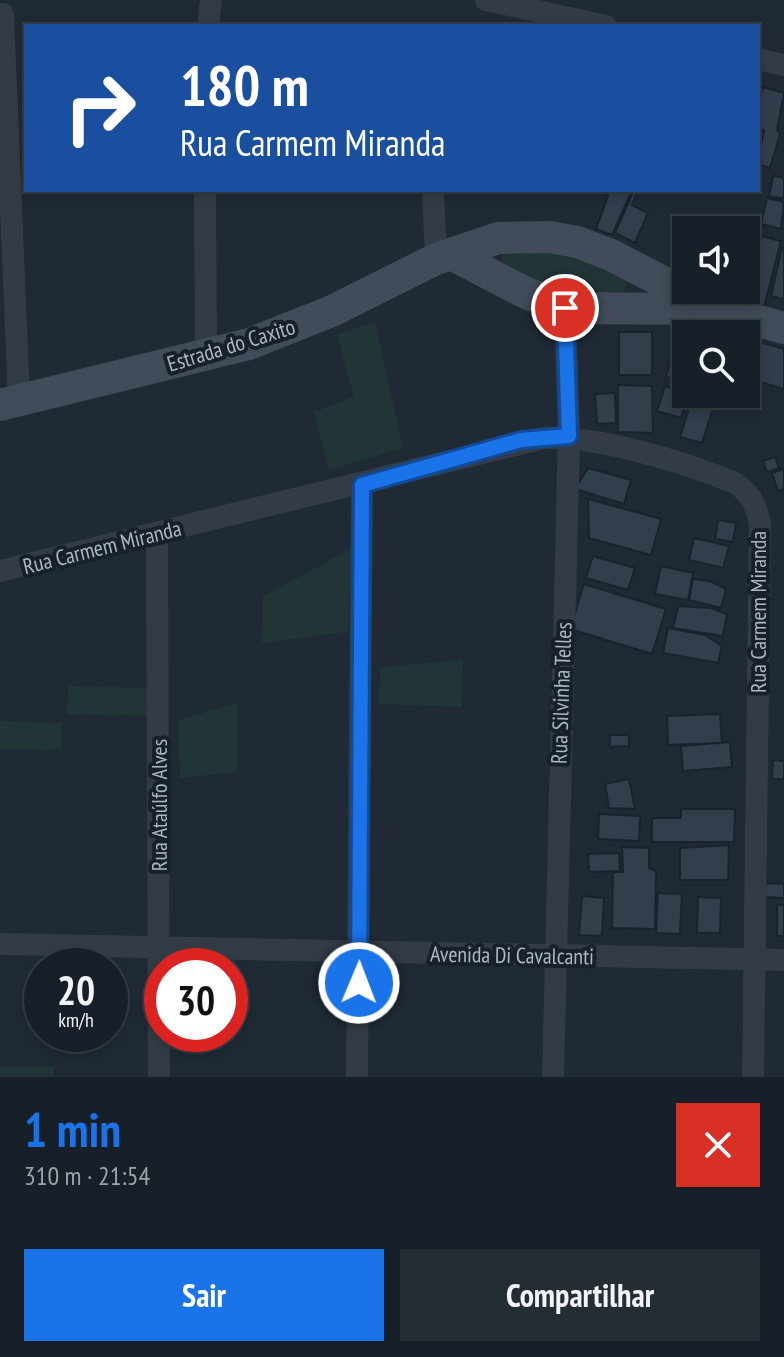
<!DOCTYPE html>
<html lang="pt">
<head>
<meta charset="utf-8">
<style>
  :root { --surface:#172028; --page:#242d34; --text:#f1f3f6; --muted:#9ea3a8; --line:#363e45; --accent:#1a73e8 }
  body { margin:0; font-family:"PT Sans Narrow",sans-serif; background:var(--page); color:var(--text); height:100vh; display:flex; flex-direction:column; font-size:30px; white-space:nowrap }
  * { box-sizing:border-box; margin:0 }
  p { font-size:26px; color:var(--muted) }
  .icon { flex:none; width:44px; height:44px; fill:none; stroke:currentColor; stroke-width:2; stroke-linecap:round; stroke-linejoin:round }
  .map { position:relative; height:1077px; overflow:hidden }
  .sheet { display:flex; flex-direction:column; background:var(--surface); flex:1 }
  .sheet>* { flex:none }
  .banner { position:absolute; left:24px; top:24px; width:736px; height:168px; border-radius:0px; box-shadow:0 4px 12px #0003,0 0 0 2px var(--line); background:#1a4fa0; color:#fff; overflow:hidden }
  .tools { position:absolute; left:672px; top:216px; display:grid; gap:16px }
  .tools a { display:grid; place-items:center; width:88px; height:88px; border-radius:0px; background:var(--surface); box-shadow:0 4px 12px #0003,0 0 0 2px var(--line); font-size:40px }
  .speed { position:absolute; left:24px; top:948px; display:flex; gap:16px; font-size:40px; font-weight:700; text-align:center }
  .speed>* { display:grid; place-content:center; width:104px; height:104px; border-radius:50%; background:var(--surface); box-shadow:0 4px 12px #0003,0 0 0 2px var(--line); line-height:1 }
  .speed small { font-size:20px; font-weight:400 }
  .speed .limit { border:12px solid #d22; background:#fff; color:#111 }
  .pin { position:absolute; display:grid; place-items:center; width:68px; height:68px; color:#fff; margin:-34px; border:4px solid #fff; border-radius:50%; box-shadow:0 2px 8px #0007 }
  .me { position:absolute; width:88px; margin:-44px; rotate:1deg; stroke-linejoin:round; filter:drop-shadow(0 0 6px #0008) }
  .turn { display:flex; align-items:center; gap:28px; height:168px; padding:0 24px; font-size:36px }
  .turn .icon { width:104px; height:104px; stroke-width:2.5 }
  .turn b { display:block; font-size:56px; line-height:68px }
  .round { display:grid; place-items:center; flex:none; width:84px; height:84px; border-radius:0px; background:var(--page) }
  .summary { display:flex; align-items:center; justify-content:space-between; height:136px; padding:0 24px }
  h1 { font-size:48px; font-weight:600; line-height:60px; color:var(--accent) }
  .action { display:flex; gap:16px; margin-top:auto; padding:16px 24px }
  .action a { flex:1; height:92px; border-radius:0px; background:var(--accent); color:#fff; font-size:32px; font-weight:600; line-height:92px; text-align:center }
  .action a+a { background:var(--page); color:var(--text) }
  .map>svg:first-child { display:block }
  .green { fill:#213536 }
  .building { fill:#313e4c; stroke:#1a232c; stroke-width:2 }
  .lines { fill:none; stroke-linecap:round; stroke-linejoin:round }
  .street { stroke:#333c46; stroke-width:22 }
  .secondary { stroke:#414b59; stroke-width:32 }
  .route-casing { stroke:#114b97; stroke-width:20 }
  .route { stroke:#1a73e8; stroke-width:14 }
  .labels { text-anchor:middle; stroke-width:8; stroke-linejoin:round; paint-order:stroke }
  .street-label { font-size:22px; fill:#adb6c3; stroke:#18212a }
</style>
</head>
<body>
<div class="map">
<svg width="784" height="1077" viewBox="0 0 784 1077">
  <rect width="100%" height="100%" fill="#1f2a35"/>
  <g class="green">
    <path d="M506,251L575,253L629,281L623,293L566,296L499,264Z"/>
    <path d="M375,322L403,448L329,470L314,412L354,397L337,334Z"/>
    <path d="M351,549L348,632L262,643L263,596Z"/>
    <path d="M463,660L462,707L379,704L380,667Z"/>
    <path d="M68,686L150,688L149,716L67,714Z"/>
    <path d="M237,703V772L180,778L178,720Z"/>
    <path d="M0,721L62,723L61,750L0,749Z"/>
    <path d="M0,1066L54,1067V1077H0Z"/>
  </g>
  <g class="building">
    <path d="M763,87L784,93L777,130L780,134L770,168L758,164L764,130L758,128V106Z"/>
    <path d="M773,176L784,178V199L769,196Z"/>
    <path d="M598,190H632L612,235L596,229L608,196Z"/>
    <path d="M634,190H638L632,205L648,213L635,243L615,233Z"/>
    <path d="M767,198L784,202L781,229L761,224Z"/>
    <path d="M760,236L781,241L764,307L743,301Z"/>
    <path d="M686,243V267L677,263Z"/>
    <path d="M782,248L784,249V299L771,296Z"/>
    <rect x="619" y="332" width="33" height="43"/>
    <path d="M754,340L784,349V389L746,378Z"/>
    <path d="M674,345L686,348L685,382L666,377Z"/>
    <path d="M618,385L652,386L653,433L618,432Z"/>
    <path d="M665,386L688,394L681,418L657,411Z"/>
    <path d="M615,393L616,423L597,424L595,394Z"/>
    <path d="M693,395L715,402L702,443L680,437Z"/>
    <path d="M775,457L779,468L767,472L763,461Z"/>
    <path d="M588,468L631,480L624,504L575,489Z"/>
    <path d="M784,469V489L778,491L772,473Z"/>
    <path d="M588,499L661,519L651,555L589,538Z"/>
    <path d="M718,520L736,523L733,542L715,539Z"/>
    <path d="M694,538L729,546L723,568L689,560Z"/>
    <path d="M593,556L635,568L628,590L586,578Z"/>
    <path d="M661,566L693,573L688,600L655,594Z"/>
    <path d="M693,579L710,581L726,589L721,608L689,600Z"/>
    <path d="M584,584L666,609L652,654L570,629Z"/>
    <path d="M678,606L711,608L727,614L723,636L673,628Z"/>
    <path d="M668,628L705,635L722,646L718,663L663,653Z"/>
    <path d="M720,714L722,743L668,745L667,716Z"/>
    <path d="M610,735H629V746L610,747Z"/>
    <path d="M730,742L732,767L683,771L681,746Z"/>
    <path d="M773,760L784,761V779H772Z"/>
    <path d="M629,779L635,809L609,808L605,784Z"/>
    <path d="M681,809H735L734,842H652V818H681Z"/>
    <path d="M599,814L640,816L639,841L598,839Z"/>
    <path d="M729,845L728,880H680V848Z"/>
    <path d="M622,847L649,848V868L656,871L655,929L612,928L613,872H623Z"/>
    <path d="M619,853L620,871L589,872L588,854Z"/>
    <path d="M766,883L784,884V898L765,897Z"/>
    <path d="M658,893L682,894L680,934L656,933Z"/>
    <path d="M582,896L604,898L602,936L579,935Z"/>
    <path d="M698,897L721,898L720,933H697Z"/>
    <rect x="777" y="905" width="7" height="31"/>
  </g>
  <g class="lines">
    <g class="street">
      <path d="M486,0L606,26"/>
      <path d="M3,14L19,400"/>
      <path d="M208,26L211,0"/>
      <path d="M758,59L784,65"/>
      <path d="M205,190L206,357"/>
      <path d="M433,190L436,259"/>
      <path d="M157,533L159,1077"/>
      <path d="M0,571L544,438C596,435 688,463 737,484C752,496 757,506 760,525L753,1077"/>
      <path d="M0,944L784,960"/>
      <path d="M357,1077L362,485"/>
      <path d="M553,1077L569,436L565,308"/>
    </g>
    <g class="secondary">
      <path d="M451,254L524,292L565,308L711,309"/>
      <path d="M0,405L249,344L332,311L436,259L498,238L550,237L577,242L611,255L715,309L784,328"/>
    </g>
  </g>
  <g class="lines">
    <defs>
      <path id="route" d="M359,983L362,485L521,440L569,436L565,308"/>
    </defs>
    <use href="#route" class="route-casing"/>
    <use href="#route" class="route"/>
  </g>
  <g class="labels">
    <g class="street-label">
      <text transform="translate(231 345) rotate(-17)" y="8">Estrada do Caxito</text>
      <text transform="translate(102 547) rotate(-14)" y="8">Rua Carmem Miranda</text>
      <text transform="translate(758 612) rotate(-90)" y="8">Rua Carmem Miranda</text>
      <text transform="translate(561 693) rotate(-88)" y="8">Rua Silvinha Telles</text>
      <text transform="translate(159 805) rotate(-90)" y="8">Rua Ataúlfo Alves</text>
      <text transform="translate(512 955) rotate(1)" y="8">Avenida Di Cavalcanti</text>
    </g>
  </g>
</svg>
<div class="tools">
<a><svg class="icon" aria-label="sound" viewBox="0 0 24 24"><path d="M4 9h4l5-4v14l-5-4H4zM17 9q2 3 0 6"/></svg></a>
<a><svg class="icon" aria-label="search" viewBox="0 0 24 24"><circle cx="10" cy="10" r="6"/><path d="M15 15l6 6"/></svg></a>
</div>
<div class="speed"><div>20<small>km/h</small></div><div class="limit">30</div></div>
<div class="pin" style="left:565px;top:308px;background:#d93025"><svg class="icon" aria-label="arrive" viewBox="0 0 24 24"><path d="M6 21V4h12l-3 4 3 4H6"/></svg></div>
<svg class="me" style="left:359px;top:983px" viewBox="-20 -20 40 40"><circle r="17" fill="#1a73e8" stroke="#fff" stroke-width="3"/><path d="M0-11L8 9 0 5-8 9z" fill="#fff"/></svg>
<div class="banner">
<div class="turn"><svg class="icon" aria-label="right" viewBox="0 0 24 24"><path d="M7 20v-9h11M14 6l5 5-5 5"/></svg><div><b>180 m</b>Rua Carmem Miranda</div></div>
</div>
</div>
<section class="sheet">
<div class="summary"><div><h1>1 min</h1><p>310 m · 21:54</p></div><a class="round" style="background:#d93025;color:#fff"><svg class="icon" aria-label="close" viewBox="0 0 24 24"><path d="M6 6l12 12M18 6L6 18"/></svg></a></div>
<div class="action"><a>Sair</a><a>Compartilhar</a></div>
</section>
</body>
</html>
